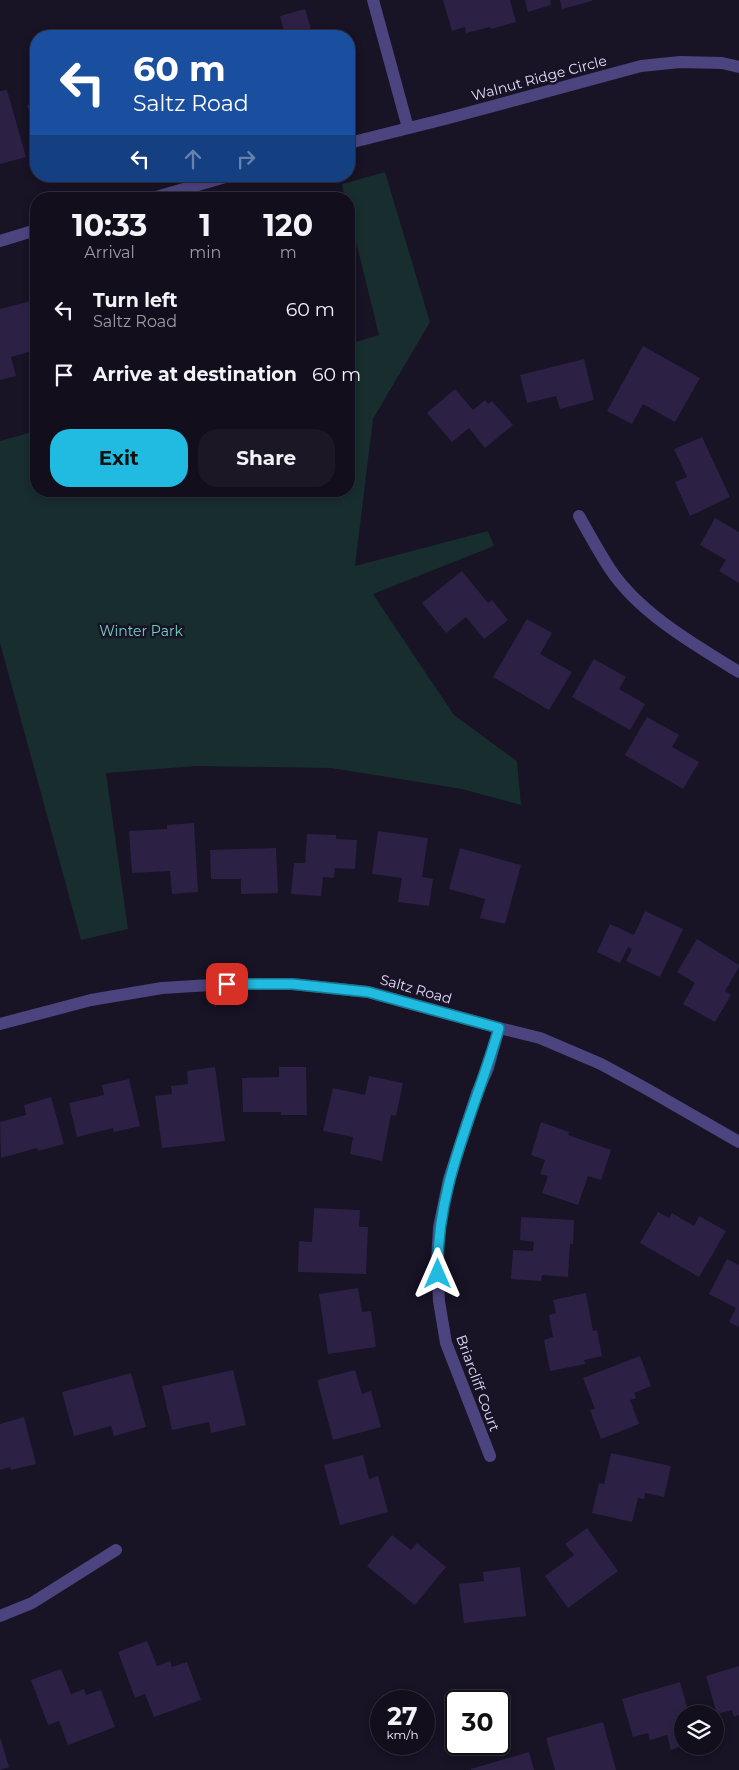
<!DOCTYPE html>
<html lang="en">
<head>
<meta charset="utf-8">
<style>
  :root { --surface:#120e1c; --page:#1b1725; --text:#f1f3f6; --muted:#9c9ca3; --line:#312e3b; --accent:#21bae1 }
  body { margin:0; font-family:Montserrat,sans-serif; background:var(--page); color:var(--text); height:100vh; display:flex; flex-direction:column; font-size:19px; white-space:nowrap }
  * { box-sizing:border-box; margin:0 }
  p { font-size:16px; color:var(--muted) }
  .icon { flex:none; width:28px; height:28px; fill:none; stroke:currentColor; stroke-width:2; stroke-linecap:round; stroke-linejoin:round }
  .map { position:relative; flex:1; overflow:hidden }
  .drawer { position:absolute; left:30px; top:192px; width:325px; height:305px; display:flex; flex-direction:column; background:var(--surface); border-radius:20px; box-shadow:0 2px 8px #0003,0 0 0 1px var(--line) }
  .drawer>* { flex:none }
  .guide { position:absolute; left:30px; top:30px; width:325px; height:152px; border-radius:20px; box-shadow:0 2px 8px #0003,0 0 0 1px var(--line); background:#1a4fa0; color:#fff; overflow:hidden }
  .controls { position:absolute; left:674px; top:1705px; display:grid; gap:10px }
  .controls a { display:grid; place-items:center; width:50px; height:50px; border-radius:50%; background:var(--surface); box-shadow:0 2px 8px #0003,0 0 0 1px var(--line); font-size:25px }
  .speed { position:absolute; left:370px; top:1690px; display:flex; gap:10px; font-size:25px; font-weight:700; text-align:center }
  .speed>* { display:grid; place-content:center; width:65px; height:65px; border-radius:50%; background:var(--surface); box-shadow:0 2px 8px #0003,0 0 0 1px var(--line); line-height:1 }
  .speed small { font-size:12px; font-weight:400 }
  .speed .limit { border:2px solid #111; border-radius:8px; background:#fff; color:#111 }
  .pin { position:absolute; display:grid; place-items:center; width:42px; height:42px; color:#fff; margin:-21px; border-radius:10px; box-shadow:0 2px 8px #0006 }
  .me { position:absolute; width:55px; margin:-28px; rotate:0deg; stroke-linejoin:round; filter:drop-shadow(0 0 4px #0008) }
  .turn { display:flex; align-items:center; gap:18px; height:105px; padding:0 20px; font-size:22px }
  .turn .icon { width:65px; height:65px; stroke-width:2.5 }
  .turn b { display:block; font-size:35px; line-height:42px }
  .lanes { display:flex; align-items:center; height:48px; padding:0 20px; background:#0003; justify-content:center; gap:25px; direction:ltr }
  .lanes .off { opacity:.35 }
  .eta { display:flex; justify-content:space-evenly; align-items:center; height:85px; text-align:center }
  .eta b { font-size:30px; font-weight:700; line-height:35px }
  .action { display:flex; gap:10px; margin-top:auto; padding:10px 20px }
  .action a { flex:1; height:58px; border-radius:20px; background:var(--accent); color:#111; font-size:20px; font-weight:700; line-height:58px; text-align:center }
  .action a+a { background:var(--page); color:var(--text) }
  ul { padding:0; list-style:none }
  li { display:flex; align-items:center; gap:15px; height:65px; padding:0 20px }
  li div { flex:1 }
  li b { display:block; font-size:19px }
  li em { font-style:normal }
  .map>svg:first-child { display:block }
  .green { fill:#172d2e }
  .building { fill:#2c2144 }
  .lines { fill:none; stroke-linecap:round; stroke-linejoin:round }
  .minor { stroke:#4c447e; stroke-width:12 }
  .route-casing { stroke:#157992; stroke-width:12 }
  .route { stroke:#21bae1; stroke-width:9 }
  .labels { text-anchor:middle; stroke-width:5; stroke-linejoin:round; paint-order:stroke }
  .street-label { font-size:14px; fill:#e2dcfa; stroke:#181325 }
  .park-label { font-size:14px; fill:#71d1c3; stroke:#181325 }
</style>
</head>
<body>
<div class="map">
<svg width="739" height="1770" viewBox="0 0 739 1770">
  <rect width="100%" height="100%" fill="#181325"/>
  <path class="green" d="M385,172L430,322L373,419L355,566L488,531L494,546L373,594L454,715L517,761L521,805L462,789L331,768L197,766L106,773L128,929L81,940L0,643V441L36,431V491H349V344L379,335L349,213V199H345L342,184Z"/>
  <g class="building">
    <path d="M443,0H510L516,22L491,29L490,27L466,33L465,27L452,31Z"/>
    <path d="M525,0H550L551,5L528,12Z"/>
    <path d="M560,0H592V1L562,9Z"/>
    <path d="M305,9L313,36H281L285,35L280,16Z"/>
    <path d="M7,90L26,157L0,164V91Z"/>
    <path d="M36,102V134L27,105Z"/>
    <path d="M31,301L36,317V350L11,357L16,376L0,380V309Z"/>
    <path d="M643,346L700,378L675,422L643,404L632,424L607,411Z"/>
    <path d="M584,359L594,400L560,409L556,396L527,403L520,375Z"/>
    <path d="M455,389L473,410L485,400L488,404L492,401L513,425L485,448L469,428L452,442L427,413Z"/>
    <path d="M702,437L730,497L690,516L675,482L687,477L674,449Z"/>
    <path d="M715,518L739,532V583L719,571L726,560L700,545Z"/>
    <path d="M462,571L488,603L492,600L508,620L484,639L466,617L446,633L422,603Z"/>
    <path d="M527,619L552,633L540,654L572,672L549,710L493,677Z"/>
    <path d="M594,659L626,677L619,689L645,704L630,730L572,697Z"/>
    <path d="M647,717L679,735L672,747L699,762L683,789L625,755Z"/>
    <path d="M194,823L198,892L172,894L170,871L132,873L129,831L167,829V825Z"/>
    <path d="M378,831L428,838L422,877L433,879L429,906L398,902L402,878L372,874Z"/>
    <path d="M307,834L336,835V839L357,840L355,869L335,868L334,878L323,877L321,896L291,894L294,863H305Z"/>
    <path d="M276,848L278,893L241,894V879H211L210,850Z"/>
    <path d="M460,848L521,865L505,924L480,918L485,899L449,889Z"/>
    <path d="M645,911L683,929L660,977L626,961L632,949L628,947L620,963L597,952L610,924L634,935Z"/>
    <path d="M697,939L739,965V967L725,991L731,995L715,1022L683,1004L695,983L677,972Z"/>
    <path d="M215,1067L225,1141L162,1148L155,1096L172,1094L171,1086L188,1084L187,1071Z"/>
    <path d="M279,1067H306L307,1115H281V1112H243L242,1078L279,1077Z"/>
    <path d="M369,1076L403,1083L396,1116L391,1115L382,1161L350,1154L353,1137L323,1131L333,1088L365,1095Z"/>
    <path d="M129,1079L140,1126L114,1132L113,1128L77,1137L69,1103L104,1095L102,1085Z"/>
    <path d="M51,1097L64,1144L38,1151L37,1148L1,1158L0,1122L26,1115L24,1105Z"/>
    <path d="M541,1122L569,1132L568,1135L611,1150L601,1180L588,1176L578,1205L542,1193L548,1176L540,1174L545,1160L531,1155Z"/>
    <path d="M314,1208L360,1210L359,1227H368L366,1274L298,1272L299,1241L312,1242Z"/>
    <path d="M658,1212L669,1218L672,1213L694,1226L699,1216L726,1231L699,1277L640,1243Z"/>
    <path d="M521,1217L574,1220L573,1244H570L568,1277L542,1275L541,1281L511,1279L513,1250L533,1251L534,1242L520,1240Z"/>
    <path d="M727,1259L739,1265V1327L729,1322L736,1308L709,1294Z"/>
    <path d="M358,1288L362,1312L371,1311L376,1347L328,1354L319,1294Z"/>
    <path d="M586,1293L593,1331L597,1330L602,1356L584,1360L585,1364L550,1371L544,1340L553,1337L549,1315L556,1313L553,1300Z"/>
    <path d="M640,1356L651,1386L634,1393L636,1398L630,1400L639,1424L601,1439L590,1410L595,1409L583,1378Z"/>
    <path d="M233,1370L246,1425L211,1433L209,1422L172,1430L162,1386Z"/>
    <path d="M355,1370L362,1394L371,1391L381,1427L333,1440L317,1380Z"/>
    <path d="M131,1373L146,1427L114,1436L111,1426L74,1436L62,1392Z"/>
    <path d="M24,1417L36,1464L11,1470L10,1467L0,1470V1424Z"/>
    <path d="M611,1453L671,1466L664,1497L645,1493L644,1499L638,1498L632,1522L592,1513L599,1483L604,1484Z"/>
    <path d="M363,1455L369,1479L378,1476L388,1512L340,1525L324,1465Z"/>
    <path d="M587,1528L618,1571L568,1608L545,1576L574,1555L565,1544Z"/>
    <path d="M392,1535L411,1550L417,1543L446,1567L415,1605L367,1566Z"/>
    <path d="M520,1567L526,1616L464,1623L459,1584L484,1581L483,1572Z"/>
    <path d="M147,1641L157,1666L170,1661L172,1667L187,1662L201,1700L154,1717L145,1694L135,1698L118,1652Z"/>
    <path d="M739,1666V1715L734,1717L732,1710L717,1714L706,1676Z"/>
    <path d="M61,1669L71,1694L84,1689L86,1695L101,1690L115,1727L68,1745L59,1721L48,1725L31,1680Z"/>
    <path d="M680,1682L689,1714H682V1746L671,1750L667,1735L650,1740L648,1733L633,1737L622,1699Z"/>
    <path d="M603,1722L616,1770H555L546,1738Z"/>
    <path d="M0,1737L9,1767L0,1770Z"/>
    <path d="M529,1752L534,1770H471V1769Z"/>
  </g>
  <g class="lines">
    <g class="minor">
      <path d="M373,0L408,128"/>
      <path d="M349,143L445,119L641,66L680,62L722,63L739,67"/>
      <path d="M149,199L229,176"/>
      <path d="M0,241L36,230"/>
      <path d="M579,516C589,534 599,552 610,569C639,613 695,645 739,672"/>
      <path d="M0,1024L91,1000L162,988L227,984H292L368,992L499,1028L540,1038L601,1064L645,1088L739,1142"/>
      <path d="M490,1456L446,1343L439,1301L437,1260L439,1227L449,1179L477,1093L488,1068L499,1028"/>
      <path d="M0,1616L32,1603L116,1550"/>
    </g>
  </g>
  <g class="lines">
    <defs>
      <path id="route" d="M227,984H292L368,992L499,1028C476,1109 435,1187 438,1274"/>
    </defs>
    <use href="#route" class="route-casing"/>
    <use href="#route" class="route"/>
  </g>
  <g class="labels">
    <g class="street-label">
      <text transform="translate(539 78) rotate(-15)" y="5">Walnut Ridge Circle</text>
      <text transform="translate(416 989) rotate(16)" y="5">Saltz Road</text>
      <text transform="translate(478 1383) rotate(70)" y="5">Briarcliff Court</text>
    </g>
    <g class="park-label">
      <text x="141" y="636">Winter Park</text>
    </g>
  </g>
</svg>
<div class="controls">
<a><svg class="icon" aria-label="layers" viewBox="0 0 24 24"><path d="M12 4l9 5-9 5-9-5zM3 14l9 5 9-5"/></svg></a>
</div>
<div class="speed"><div>27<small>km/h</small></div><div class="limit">30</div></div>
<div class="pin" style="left:227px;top:984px;background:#d93025"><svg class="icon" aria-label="arrive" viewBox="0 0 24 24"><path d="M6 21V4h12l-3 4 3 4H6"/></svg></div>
<svg class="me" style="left:438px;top:1274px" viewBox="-20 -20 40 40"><path d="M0-17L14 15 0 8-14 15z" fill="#21bae1" stroke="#fff" stroke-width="4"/></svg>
<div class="guide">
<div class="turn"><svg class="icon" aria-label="left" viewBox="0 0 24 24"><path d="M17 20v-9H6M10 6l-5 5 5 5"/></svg><div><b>60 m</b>Saltz Road</div></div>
<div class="lanes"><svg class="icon" aria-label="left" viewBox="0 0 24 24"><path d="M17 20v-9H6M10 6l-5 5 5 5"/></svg><svg class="icon off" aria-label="ahead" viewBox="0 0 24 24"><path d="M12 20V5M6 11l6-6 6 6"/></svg><svg class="icon off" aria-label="right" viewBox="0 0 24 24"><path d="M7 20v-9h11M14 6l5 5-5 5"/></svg></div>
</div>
<section class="drawer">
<div class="eta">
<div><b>10:33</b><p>Arrival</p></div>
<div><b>1</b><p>min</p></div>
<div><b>120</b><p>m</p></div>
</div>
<ul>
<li><svg class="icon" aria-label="left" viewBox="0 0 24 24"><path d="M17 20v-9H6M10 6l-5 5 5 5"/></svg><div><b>Turn left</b><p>Saltz Road</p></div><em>60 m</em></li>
<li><svg class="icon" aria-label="arrive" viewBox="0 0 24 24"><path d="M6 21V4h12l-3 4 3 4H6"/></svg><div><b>Arrive at destination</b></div><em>60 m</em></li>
</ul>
<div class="action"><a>Exit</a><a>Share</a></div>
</section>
</div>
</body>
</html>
